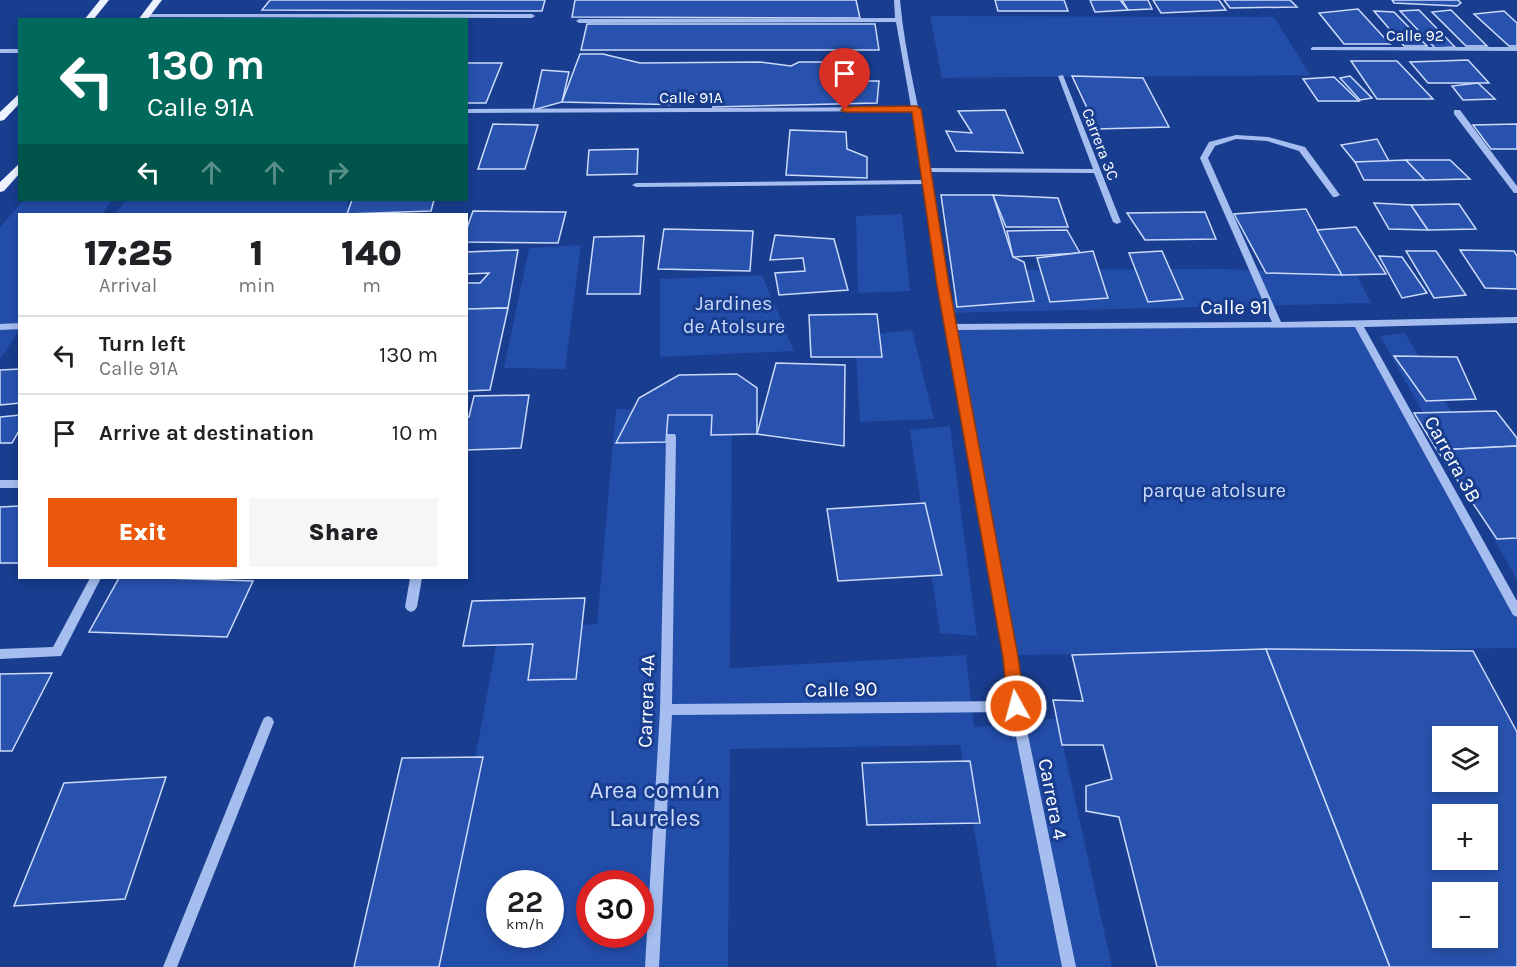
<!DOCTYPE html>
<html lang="en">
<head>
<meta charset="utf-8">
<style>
  :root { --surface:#fff; --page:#f6f6f6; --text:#202124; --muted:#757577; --line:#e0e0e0; --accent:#ea580c }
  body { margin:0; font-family:Karla,sans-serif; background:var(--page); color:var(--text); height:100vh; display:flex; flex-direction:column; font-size:22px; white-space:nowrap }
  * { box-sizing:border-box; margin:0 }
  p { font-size:20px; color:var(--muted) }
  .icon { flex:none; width:33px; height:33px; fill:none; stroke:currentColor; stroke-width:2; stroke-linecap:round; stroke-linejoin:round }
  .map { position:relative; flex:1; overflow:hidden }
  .sheet { position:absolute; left:18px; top:213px; width:450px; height:366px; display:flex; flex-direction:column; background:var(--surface); border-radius:0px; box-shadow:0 3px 9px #0003 }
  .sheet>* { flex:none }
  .top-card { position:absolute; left:18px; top:18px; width:450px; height:183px; border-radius:0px; box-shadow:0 3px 9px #0003; background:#00695c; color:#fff; overflow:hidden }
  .fabs { position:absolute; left:1432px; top:726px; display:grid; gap:12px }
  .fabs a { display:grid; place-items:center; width:66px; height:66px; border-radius:0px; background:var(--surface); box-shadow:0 3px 9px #0003; font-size:30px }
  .speed { position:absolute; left:486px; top:870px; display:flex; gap:12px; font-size:30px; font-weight:700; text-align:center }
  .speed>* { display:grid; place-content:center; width:78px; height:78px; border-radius:50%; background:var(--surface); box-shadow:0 3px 9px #0003; line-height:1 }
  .speed small { font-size:15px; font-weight:400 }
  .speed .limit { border:9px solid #d22; background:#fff; color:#111 }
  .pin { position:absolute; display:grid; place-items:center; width:51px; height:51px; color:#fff; margin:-62px -26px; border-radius:50% 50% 50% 0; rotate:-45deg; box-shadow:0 0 6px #0007 }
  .pin .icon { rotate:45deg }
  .me { position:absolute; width:66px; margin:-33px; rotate:353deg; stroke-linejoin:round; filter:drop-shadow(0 0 4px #0008) }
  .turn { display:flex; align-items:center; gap:21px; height:126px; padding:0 30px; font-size:27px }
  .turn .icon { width:78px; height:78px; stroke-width:2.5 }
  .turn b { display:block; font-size:42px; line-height:51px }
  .lanes { display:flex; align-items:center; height:57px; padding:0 30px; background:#0003; justify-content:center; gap:30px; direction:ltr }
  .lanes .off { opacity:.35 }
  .eta { display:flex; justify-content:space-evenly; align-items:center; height:102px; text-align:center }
  .eta b { font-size:36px; font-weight:800; line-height:42px }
  .primary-button { display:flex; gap:12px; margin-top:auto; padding:12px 30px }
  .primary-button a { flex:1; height:69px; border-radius:0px; background:var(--accent); color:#fff; font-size:24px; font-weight:800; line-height:69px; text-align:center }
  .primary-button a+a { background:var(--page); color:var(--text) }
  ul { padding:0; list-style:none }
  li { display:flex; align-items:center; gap:18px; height:78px; padding:0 30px; border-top:2px solid var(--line) }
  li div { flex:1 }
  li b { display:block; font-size:22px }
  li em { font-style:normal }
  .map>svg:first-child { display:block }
  .green { fill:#224da8; fill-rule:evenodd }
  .building { fill:#2852ad; stroke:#ccdbfa; stroke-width:1.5; fill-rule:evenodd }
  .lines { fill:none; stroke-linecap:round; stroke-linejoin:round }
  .minor { fill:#a6beef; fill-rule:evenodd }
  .major { fill:#eef2ff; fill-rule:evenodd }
  .route { fill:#ea580c; stroke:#983908; stroke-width:1.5 }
  .labels { text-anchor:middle; stroke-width:6; stroke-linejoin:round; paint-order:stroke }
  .far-street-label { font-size:16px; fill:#fff; stroke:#193d8f }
  .park-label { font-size:20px; fill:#ccdbfa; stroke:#193d8f }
  .street-label { font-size:20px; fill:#fff; stroke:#193d8f }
  .near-park-label { font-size:24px; fill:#ccdbfa; stroke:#193d8f }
</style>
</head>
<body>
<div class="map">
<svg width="1517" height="967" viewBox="0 0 1517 967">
  <rect width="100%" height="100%" fill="#193d8f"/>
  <g class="green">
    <path d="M930,16L1274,17L1310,75C1187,77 1065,76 942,78Z"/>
    <path d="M24,200H112L102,214H20L19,331L0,359V227Z"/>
    <path d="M126,200H348L347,214L116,213Z"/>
    <path d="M902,214L910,291L858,293L856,216Z"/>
    <path d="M581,245L565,369L504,368L529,248Z"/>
    <path d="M1223,269L1357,275L1371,303L948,313L966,270Z"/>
    <path d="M762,275L794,351L660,357V279Z"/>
    <path d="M1356,327L1517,620V648L1014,655L957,329Z"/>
    <path d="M912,330L934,419L860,422L855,336Z"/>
    <path d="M1405,333L1517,524V580L1380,336Z"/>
    <path d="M616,409L732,413L730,668L966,655L974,727L1057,718L1112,967H997L960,745L730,749L728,967H436L499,630L597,624ZM500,884H550V934H500ZM590,884H640V934H590Z"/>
    <path d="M950,426L977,636L940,633L910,430Z"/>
  </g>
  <g class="building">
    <path d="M270,0H545L542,11L262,10Z"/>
    <path d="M575,0H856L860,18L572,17Z"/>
    <path d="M995,0H1064L1068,11H998Z"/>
    <path d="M1090,0H1120L1128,10L1095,12Z"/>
    <path d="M1122,0H1148L1152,9L1128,10Z"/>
    <path d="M1153,0H1219L1226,10L1161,13Z"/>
    <path d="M1224,0H1290L1297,7L1230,8Z"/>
    <path d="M1392,0H1458L1461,3L1457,6L1394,3Z"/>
    <path d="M1358,9L1390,44H1344L1319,13Z"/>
    <path d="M1419,10L1455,47L1435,48L1400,11Z"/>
    <path d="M1451,10L1487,46H1466L1432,12Z"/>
    <path d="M1374,11L1394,12L1427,46H1404Z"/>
    <path d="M1504,11L1517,23V46H1509L1474,14Z"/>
    <path d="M587,24H875L879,50H581Z"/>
    <path d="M580,54H603L640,63L760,62L791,66L799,62H840V81H879L877,103L713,107L718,95L685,94V105L562,102Z"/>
    <path d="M1468,60L1489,83H1428L1410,62Z"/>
    <path d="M1351,61H1397L1433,99H1377Z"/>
    <path d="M466,63H502L486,103H466Z"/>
    <path d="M542,70L569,72L562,102L533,110Z"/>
    <path d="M1072,76L1143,78L1169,127L1097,129Z"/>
    <path d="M1350,76L1372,98L1360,100L1340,78Z"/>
    <path d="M1334,77L1359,101H1318L1303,79Z"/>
    <path d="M1478,83L1495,99L1463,100L1452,86Z"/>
    <path d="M1005,110L1023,153L956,151L946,131L972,133L958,111Z"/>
    <path d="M493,124L538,125L525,169H478Z"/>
    <path d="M1517,124V149H1491L1473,125Z"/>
    <path d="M790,130L846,132L847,149L867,157V178L786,175Z"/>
    <path d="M1377,139L1390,163L1355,162L1341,145Z"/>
    <path d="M638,149L637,174L587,175L589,150Z"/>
    <path d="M1406,160L1425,180H1364L1355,162Z"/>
    <path d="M1406,160H1450L1470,179L1425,180Z"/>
    <path d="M941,195H993L1013,257L1024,262L1034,301L957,307Z"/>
    <path d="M993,195L1058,198L1068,227H1006Z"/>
    <path d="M352,200H434L431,211L347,214Z"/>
    <path d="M1374,203L1411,205L1428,230L1389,229Z"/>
    <path d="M1459,204L1476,229L1428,230L1411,205Z"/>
    <path d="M1306,209L1342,275L1266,273L1234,214Z"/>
    <path d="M473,211L566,212L558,243L466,242V231Z"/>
    <path d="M1205,212L1216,239L1145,240L1127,213Z"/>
    <path d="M1356,227L1386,274L1342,275L1317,230Z"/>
    <path d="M664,229L753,231L750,271L658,269Z"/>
    <path d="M1067,230L1080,253L1013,257L1007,231Z"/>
    <path d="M775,235L834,239L848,290L779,295L775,273L805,271L803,258L770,260Z"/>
    <path d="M644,236L640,294H587L594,237Z"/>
    <path d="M518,250L508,308L466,309V283H480L489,273L466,274V252Z"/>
    <path d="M1460,250L1514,251L1517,256V289L1485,288Z"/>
    <path d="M1093,251L1108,298L1050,302L1037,258Z"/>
    <path d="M1162,251L1183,299L1148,302L1129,253Z"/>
    <path d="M1406,251H1436L1466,295L1434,298Z"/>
    <path d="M1379,256L1402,257L1427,293L1402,298Z"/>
    <path d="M508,308L490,390L466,391V309Z"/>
    <path d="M877,314L882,357H811L809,315Z"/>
    <path d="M1394,356L1457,357L1476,399L1426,401Z"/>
    <path d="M776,363L845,365L844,446L757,434Z"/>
    <path d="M20,369V403L0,405V370Z"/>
    <path d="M737,374L757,388V434L711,435L712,415H668L666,442L616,443L639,398L679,375Z"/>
    <path d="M529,395L521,448L466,450V417H469L474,396Z"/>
    <path d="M1496,411L1517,438V446L1437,450L1414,413Z"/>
    <path d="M20,415V429L12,443H0V417Z"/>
    <path d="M1517,446V538L1497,539L1437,450Z"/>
    <path d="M925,503L942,575L838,581L827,509Z"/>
    <path d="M20,506V563H0V507Z"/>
    <path d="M119,578H165L253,581L227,637L89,632Z"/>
    <path d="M585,598L576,679L528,680L533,644L463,646L472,601Z"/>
    <path d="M1266,649L1390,967H1157L1119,817L1086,811V786L1112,779L1103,745H1062L1053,700L1083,701L1072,655Z"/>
    <path d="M1266,649L1473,651L1517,732V967H1390ZM1443,736H1488V782H1443ZM1443,814H1488V860H1443ZM1443,892H1488V938H1443Z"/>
    <path d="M52,673L12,751H0V674Z"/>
    <path d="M483,757L439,967H354L402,758Z"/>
    <path d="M970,761L980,823L867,825L862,763Z"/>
    <path d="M166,777L125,899L14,906L64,783Z"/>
  </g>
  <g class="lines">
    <g class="minor">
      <path d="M894,0H900C905,58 921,111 929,168L1093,169L1058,76L1063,75L1121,222L1117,224L1113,222L1094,173L930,172L955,324L1272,322L1200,158L1209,142L1236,135L1268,137L1305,147L1340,195L1336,197H1333L1299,151L1267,141L1236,139L1215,146L1208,158L1281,322L1517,317V323L1364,327L1517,601V617L1513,615L1355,327L956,330L1017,657L1022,706L1076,967H1062L1011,712L672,715L659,967H645L660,710L666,437L667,434H675L676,437L672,704L1009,701L1005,657L949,342L924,184L636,187L632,185L636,183L923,180L912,114V111L466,113V109L911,107L896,22L579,23L576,21L579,19L895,18Z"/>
      <path d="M145,14H532L535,16L532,18L143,17L142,16Z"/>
      <path d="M1313,47H1517V51L1311,50V48Z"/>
      <rect x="0" y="49" width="20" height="4"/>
      <path d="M1454,110H1460L1517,186V193H1514L1454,114Z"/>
      <path d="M20,323V329L0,330V324Z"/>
      <rect x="0" y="480" width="20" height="8"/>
      <path d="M90,578H101L61,656L0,659V649L53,647Z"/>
      <path d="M410,578H422L417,607L415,610L411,612L407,610L405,607Z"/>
      <path d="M268,716L272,718L274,722L177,967H163L262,722L264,718Z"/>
    </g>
    <g class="major">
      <path d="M100,0H109L93,20H84Z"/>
      <path d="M153,0H162L147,20H138Z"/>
      <path d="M20,93V103L4,120L0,121V112Z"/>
      <path d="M20,163V173L4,191L0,192V182Z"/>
    </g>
  </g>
  <path class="route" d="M916,106L921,109L949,285L1018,657L1025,706L1022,711L1016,713L1011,711L1008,706L1003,657L937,285L912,112H845L841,110L845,107Z"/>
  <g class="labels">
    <g class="far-street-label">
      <text x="1415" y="41">Calle 92</text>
      <text x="691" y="103">Calle 91A</text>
      <text transform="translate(1101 144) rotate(69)" y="6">Carrera 3C</text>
    </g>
    <g class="park-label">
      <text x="734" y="310">Jardines<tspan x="734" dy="23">de Atolsure</tspan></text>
      <text x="1214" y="497">parque atolsure</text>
    </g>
    <g class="street-label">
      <text x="1234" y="314">Calle 91</text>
      <text transform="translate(1453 459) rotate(61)" y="7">Carrera 3B</text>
      <text transform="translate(841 689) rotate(-1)" y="7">Calle 90</text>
      <text transform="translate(646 701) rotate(-88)" y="7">Carrera 4A</text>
      <text transform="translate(1053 799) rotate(79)" y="7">Carrera 4</text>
    </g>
    <g class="near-park-label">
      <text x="655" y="798">Area común<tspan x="655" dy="28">Laureles</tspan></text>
    </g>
  </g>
</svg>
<div class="fabs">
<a><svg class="icon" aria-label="layers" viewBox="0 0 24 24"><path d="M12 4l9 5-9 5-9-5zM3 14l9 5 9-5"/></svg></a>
<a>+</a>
<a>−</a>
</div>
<div class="speed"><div>22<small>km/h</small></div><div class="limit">30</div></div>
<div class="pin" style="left:845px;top:110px;background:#d93025"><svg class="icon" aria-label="arrive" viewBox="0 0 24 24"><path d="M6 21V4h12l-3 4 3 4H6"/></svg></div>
<svg class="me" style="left:1016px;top:706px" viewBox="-20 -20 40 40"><circle r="17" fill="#ea580c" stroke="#fff" stroke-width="3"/><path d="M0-11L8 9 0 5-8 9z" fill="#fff"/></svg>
<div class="top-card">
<div class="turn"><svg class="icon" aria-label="left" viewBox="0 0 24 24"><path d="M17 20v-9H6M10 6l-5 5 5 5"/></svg><div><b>130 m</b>Calle 91A</div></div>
<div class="lanes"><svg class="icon" aria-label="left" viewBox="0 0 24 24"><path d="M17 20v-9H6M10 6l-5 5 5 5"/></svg><svg class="icon off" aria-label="ahead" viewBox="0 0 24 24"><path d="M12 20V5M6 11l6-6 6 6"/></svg><svg class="icon off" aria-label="ahead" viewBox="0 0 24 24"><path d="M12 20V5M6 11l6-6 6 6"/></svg><svg class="icon off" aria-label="right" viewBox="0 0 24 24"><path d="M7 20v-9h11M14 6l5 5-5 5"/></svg></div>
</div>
<section class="sheet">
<div class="eta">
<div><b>17:25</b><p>Arrival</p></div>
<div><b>1</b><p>min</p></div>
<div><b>140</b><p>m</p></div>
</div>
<ul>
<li><svg class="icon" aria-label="left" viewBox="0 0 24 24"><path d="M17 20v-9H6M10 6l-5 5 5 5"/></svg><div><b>Turn left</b><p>Calle 91A</p></div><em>130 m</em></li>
<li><svg class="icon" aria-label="arrive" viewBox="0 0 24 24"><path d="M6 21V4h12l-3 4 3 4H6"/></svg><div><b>Arrive at destination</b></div><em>10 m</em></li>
</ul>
<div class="primary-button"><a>Exit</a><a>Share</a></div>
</section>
</div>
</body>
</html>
